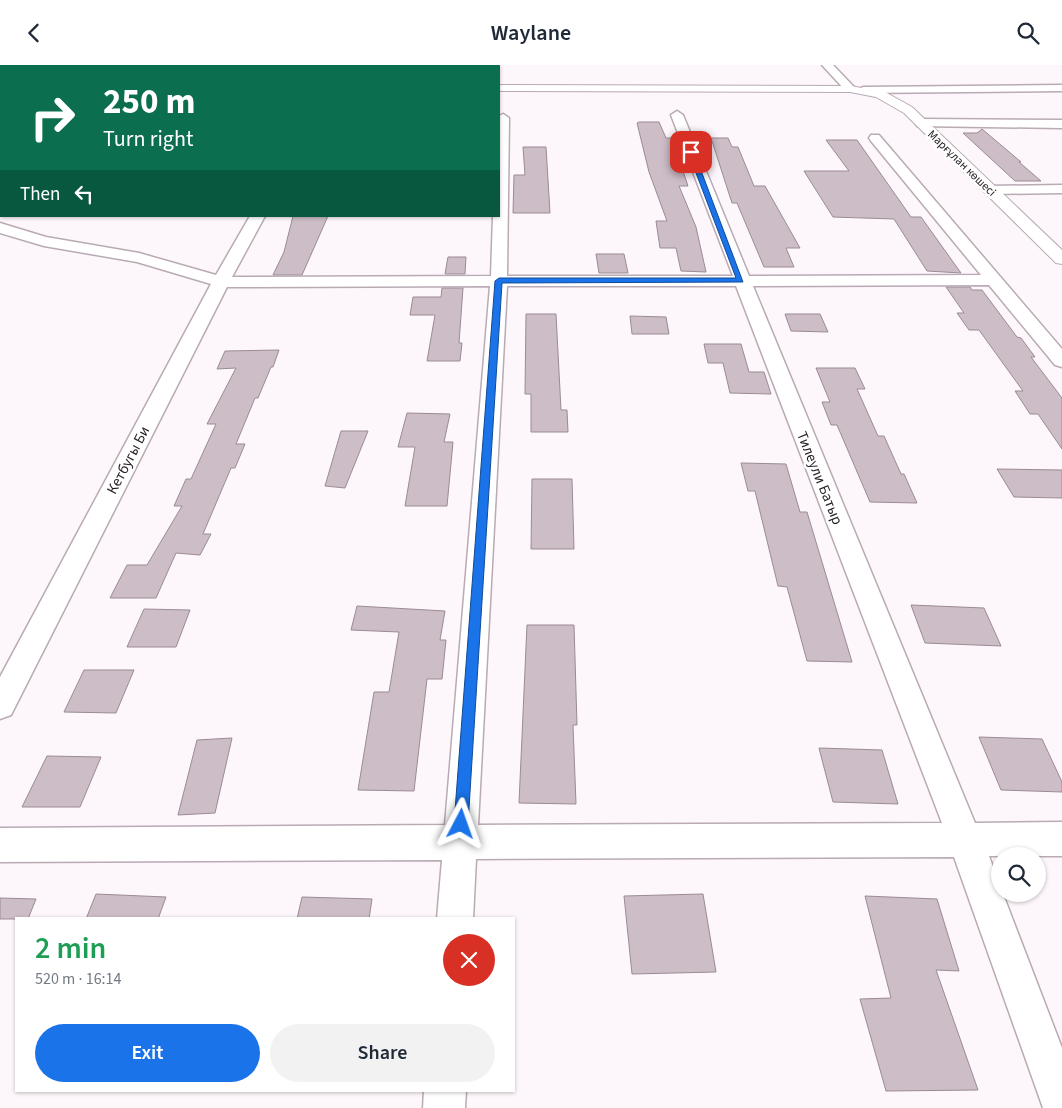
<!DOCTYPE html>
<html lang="en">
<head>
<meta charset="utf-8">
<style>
  :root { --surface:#fff; --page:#f2f2f3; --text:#1f2937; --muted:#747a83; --accent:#1a73e8 }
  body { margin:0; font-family:"Source Sans 3",sans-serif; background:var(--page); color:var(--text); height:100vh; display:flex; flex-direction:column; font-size:19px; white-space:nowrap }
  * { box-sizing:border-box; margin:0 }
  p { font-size:16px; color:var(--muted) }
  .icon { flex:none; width:28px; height:28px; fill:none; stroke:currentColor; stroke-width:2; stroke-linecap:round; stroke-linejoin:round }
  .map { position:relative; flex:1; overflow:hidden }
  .drawer { position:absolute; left:15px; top:852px; width:500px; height:175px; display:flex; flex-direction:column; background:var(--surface); border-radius:0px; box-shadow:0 1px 4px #0004 }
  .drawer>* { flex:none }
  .guide { position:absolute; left:0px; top:0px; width:500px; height:152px; box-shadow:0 1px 4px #0004; background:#0b6e4f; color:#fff; overflow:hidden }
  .buttons { position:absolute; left:991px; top:782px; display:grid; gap:10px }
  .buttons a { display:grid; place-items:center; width:55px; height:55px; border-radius:50%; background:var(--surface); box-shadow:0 1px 4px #0004; font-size:25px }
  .pin { position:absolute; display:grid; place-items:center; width:42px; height:42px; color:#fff; margin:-21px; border-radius:10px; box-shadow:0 2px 8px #0006 }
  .me { position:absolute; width:55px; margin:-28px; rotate:4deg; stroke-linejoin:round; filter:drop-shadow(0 0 4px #0008) }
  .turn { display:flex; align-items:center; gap:18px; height:105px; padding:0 20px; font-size:22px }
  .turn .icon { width:65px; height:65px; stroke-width:2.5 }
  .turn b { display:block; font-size:35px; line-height:42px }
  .then { display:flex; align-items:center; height:48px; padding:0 20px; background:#0003; gap:10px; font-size:19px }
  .round { display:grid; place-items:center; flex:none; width:52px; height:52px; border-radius:26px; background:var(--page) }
  .head { display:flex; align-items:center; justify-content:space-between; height:85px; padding:0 20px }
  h1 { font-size:30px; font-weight:600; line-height:38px; color:#1e9e55 }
  .button { display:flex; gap:10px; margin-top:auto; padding:10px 20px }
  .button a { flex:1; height:58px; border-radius:30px; background:var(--accent); color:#fff; font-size:20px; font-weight:600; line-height:58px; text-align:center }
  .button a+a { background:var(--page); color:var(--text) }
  header { display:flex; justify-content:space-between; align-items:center; height:65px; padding:0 20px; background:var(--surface); font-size:22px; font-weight:600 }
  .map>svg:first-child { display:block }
  .building { fill:#cdbdc7; stroke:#9a8b94 }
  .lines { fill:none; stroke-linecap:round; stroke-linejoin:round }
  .minor-casing { stroke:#b9aab4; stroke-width:3 }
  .major-casing { stroke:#b9aab4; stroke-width:2 }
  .minor { fill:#fff; fill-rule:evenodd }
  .major { fill:#fff; fill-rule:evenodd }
  .route { fill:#1a73e8; stroke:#114b97 }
  .labels { text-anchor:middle; stroke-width:5; stroke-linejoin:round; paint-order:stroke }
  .far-street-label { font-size:12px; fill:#251f23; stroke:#fff }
  .street-label { font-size:15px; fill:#251f23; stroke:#fff }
</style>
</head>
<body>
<header><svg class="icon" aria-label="back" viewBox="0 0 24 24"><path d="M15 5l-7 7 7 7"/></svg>Waylane<svg class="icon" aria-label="search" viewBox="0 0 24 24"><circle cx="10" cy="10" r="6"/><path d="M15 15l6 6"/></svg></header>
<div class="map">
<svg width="1062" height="1043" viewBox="0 0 1062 1043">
  <rect width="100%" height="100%" fill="#fdf6fb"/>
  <g class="building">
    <path d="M639,57H659L666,73H672L688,121H679L696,162L706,207L681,206L676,183H660L656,156H667L649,107L637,58Z"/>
    <path d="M982,64L1021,97H1019L1041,116H1015L963,68H977Z"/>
    <path d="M711,73H728L732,82H738L754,121H765L800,183H786L794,202H764L737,138H732Z"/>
    <path d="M826,75H857L911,152H921L961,208L927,206L894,154L833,152L804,106H849Z"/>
    <path d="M523,82H546L550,148H513L514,110H525Z"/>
    <path d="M293,151H328L302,210H273L284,187Z"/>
    <path d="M596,189H624L628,208H599Z"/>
    <path d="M448,192H466L465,209H445Z"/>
    <path d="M946,222H970L972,225H982L1017,272L1021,273L1035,292H1031L1062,333V384L1038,349H1030L1015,326H1023L979,265H969L957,248H964Z"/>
    <path d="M442,223H463L459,278H462L460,296H427L435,250H410L413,232H441Z"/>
    <path d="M526,249H556L561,345H567L568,367H531V329H525Z"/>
    <path d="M785,249H820L828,267L791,266Z"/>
    <path d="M630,251L666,252L669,269H632Z"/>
    <path d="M704,279H741L749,307H764L771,329L730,328L723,298H708Z"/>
    <path d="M279,285L273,302H271L258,333H255L236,379H245L235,403H231L203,469H211L200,490L176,488L156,533H110L127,500H147L182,441H174L186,414H191L216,359H207L236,303L217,304L225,286Z"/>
    <path d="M816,303H855L865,324H857L878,371H884L901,409H904L917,438L870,437L837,360H831L822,337H830Z"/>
    <path d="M407,348L450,349L444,377H453L447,441H405L415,382H398Z"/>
    <path d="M341,366H368L345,423L325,421Z"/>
    <path d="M741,398L786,399L800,447H807L852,597L807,596L787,522L778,521L755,426H748Z"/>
    <path d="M997,404L1062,405V433L1014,432Z"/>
    <path d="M532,414H572L574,484H531Z"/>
    <path d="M911,540L984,543L1001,581L925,578Z"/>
    <path d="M357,541L445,546L440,575H446L442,614H427L414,726L358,725L374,627H389L399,567L351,565Z"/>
    <path d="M144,544L190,545L176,582H127Z"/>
    <path d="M527,560H574L577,660H573L576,739L519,738Z"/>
    <path d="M84,605H134L116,648L64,647Z"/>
    <path d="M979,672L1042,674L1062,717V727L1001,725Z"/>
    <path d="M232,673L215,748L178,750L197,675Z"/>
    <path d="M819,683L882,685L898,739L833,737Z"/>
    <path d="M47,691L101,692L80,742H22Z"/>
    <path d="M96,829L166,832L158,854H86Z"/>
    <path d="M703,829L716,907L632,909L624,831Z"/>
    <path d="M865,831L937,834L959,906L936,905L978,1025L886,1026L860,934L891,933Z"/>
    <path d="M302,832L372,834L369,854H297Z"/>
    <path d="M0,833L36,834L28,854H0Z"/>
  </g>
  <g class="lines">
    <defs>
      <g id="minor">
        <path d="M822,0H833L854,22V26H846Z"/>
        <path d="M1062,20V26L863,28L858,25L863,22Z"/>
        <path d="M677,46L683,50L749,211L981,210L871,76L869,73L871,70H879L1062,284V302L1055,300L989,220L753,221L975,758L1062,757V791H989L1000,821V829H1003L1062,983V1043H1043L954,792L476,794L473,854H437L442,795L0,797V763L445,760L490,221L227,222L11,650L0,654V612L211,219L137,197L44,181L0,168V158L46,172L139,188L216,210L250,151H265L232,212L491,211L493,151H499V51L503,49L509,53L507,211H733L671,50ZM507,221H736L942,758L478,760Z"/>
        <path d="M921,54L1062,55V63L917,61L915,58L917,55Z"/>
        <path d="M1062,120V128L990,129L983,125L990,121Z"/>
        <path d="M424,1026H466L465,1043H423Z"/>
      </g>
      <g id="major">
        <path d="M0,1H3L1,7H0Z"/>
        <path d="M499,20L850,21L885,27L912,42L1062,185V199L1056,198L904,48L876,32L850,27L499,26Z"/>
      </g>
    </defs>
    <use href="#minor" class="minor-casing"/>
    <use href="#major" class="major-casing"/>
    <use href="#minor" class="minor"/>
    <use href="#major" class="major"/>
  </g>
  <path class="route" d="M691,85L694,87L743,217L502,218L468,759L466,764L461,767L456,764L454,759L495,216L499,213H736L688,87Z"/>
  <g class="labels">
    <g class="far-street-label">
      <text transform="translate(962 98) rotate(44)" y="4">Марғұлан көшесі</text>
    </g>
    <g class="street-label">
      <text transform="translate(128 395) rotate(-62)" y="5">Кетбугы Би</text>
      <text transform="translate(820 413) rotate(68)" y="5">Тилеули Батыр</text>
    </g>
  </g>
</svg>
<div class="buttons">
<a><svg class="icon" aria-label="search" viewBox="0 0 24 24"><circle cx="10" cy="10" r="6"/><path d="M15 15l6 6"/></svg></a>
</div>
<div class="pin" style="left:691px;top:87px;background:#d93025"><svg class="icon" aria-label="arrive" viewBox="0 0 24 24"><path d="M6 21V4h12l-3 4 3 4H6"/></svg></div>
<svg class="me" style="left:461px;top:759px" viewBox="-20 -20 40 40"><path d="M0-17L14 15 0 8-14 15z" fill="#1a73e8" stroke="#fff" stroke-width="4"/></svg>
<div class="guide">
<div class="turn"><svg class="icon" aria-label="right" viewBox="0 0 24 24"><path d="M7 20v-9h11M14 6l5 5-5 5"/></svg><div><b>250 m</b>Turn right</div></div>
<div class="then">Then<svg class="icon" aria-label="left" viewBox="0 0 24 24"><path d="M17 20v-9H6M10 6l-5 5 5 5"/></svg></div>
</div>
<section class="drawer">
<div class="head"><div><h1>2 min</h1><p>520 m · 16:14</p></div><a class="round" style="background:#d93025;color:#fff"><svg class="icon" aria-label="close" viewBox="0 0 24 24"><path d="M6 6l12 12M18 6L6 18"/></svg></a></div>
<div class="button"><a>Exit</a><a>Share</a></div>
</section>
</div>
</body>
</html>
